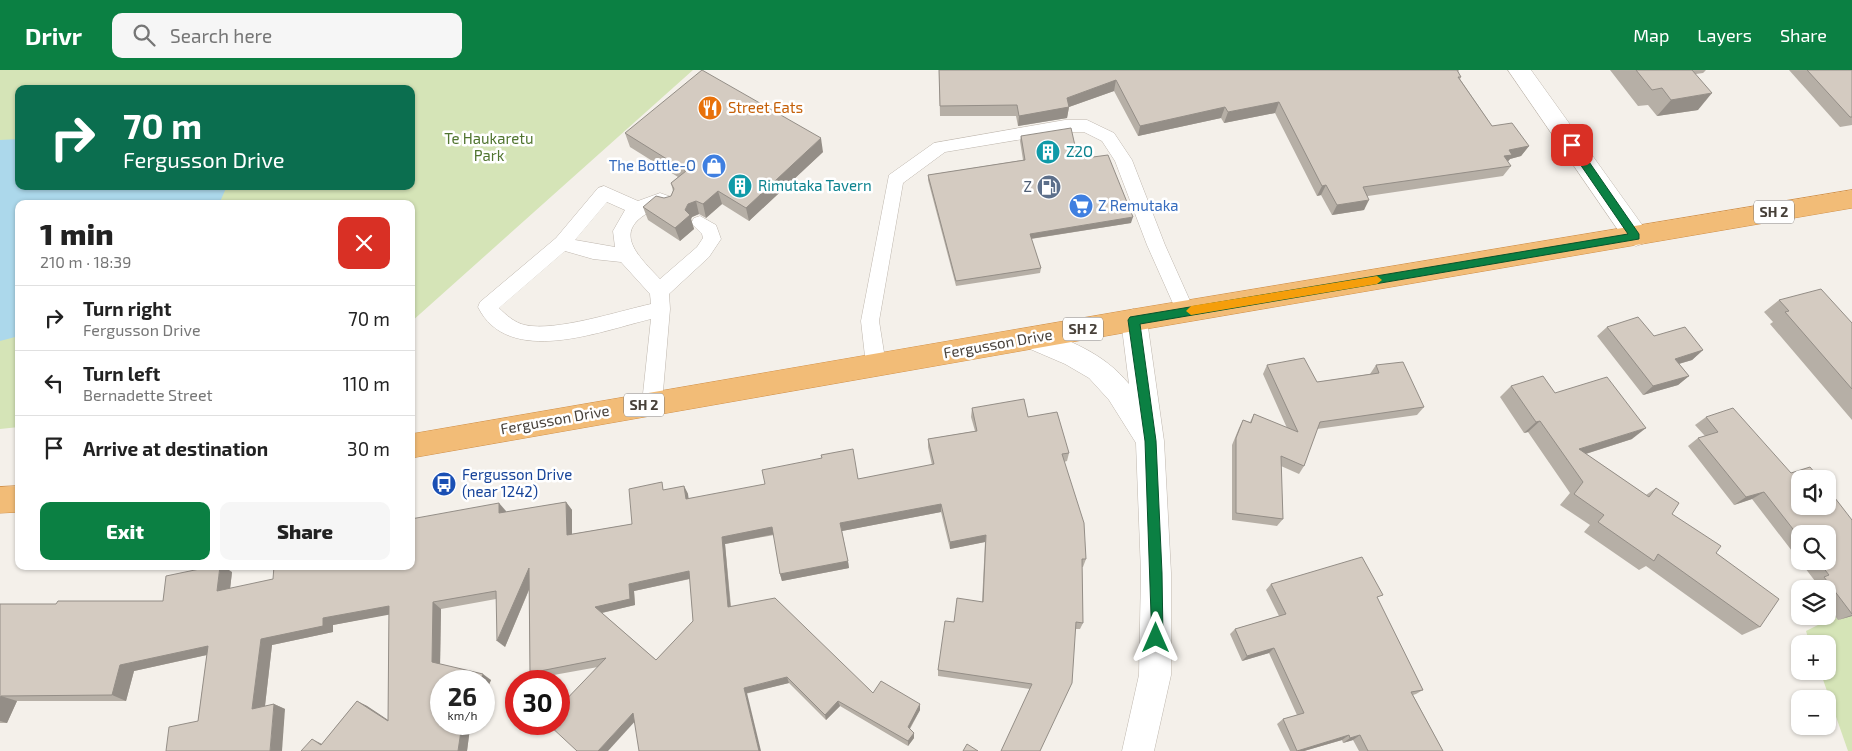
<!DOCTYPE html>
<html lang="en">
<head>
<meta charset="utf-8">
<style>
  :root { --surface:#fff; --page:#f6f6f6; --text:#222; --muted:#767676; --line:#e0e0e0; --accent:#0b8043 }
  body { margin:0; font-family:"Exo 2",sans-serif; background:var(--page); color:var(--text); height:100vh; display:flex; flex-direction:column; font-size:19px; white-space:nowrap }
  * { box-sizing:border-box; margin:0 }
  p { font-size:16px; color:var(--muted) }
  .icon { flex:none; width:28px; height:28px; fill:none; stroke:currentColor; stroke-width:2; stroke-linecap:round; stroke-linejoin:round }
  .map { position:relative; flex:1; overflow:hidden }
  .panel { position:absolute; left:15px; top:130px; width:400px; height:370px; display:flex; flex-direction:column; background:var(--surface); border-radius:10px; box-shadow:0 1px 4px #0004 }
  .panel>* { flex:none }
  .hud { position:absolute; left:15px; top:15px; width:400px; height:105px; border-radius:10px; box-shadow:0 1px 4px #0004; background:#0b6e4f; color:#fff; overflow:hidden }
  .tools { position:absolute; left:1791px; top:400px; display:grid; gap:10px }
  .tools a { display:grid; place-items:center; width:45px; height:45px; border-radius:10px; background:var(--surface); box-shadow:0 1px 4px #0004; font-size:25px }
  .speed { position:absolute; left:430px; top:600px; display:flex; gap:10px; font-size:25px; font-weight:700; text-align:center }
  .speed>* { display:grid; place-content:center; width:65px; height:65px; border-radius:50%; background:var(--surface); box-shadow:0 1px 4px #0004; line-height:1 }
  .speed small { font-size:12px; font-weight:400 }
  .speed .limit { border:8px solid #d22; background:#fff; color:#111 }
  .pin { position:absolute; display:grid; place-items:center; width:42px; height:42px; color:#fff; margin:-21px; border-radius:10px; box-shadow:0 2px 8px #0006 }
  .me { position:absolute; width:55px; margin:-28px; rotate:0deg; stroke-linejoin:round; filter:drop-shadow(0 0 4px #0008) }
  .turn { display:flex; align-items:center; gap:18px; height:105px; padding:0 25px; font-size:22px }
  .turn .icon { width:65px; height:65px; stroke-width:2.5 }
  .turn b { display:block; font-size:35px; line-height:42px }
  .round { display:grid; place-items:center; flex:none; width:52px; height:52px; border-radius:10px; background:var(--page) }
  .headline { display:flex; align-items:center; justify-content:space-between; height:85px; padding:0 25px }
  h1 { font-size:30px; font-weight:800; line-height:38px }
  .action { display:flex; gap:10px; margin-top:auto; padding:10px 25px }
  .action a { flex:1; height:58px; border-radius:10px; background:var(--accent); color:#fff; font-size:20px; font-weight:800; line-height:58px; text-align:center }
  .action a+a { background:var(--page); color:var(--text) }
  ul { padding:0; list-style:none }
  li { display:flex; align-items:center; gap:15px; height:65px; padding:0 25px; border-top:1px solid var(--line) }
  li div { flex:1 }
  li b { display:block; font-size:19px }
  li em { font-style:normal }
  header { display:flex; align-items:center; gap:30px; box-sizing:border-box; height:70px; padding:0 25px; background:var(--accent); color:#fff }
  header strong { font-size:24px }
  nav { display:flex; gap:28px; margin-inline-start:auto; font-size:18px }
  .search { width:350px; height:45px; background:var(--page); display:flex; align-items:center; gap:12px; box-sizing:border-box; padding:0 18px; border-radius:10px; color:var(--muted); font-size:19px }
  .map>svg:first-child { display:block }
  .green { fill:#d5e4b7; fill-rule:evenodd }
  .water { fill:#acd8eb }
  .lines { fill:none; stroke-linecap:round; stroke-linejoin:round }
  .lane-casing { stroke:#bfb7ae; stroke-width:1 }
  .street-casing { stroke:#bfb7ae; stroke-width:1 }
  .highway-casing { stroke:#d19048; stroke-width:1 }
  .lane { fill:#fff; fill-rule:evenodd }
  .street { fill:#fff; fill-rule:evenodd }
  .highway { fill:#f2bc77; fill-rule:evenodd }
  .wall { fill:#b6afa6; fill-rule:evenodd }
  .shaded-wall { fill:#948e87 }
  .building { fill:#d4cbc1; stroke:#948e87; fill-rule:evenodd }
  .route { fill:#0b8043; stroke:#07532c }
  .slow { fill:#f59e0b }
  .labels { text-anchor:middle; stroke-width:5; stroke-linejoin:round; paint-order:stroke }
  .shield { fill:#fff; stroke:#7e7974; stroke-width:1 }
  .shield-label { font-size:14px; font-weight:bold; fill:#474039 }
  .food-label { font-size:15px; fill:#c56008; stroke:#fff; text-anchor:start }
  .park-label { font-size:15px; fill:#517530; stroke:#fff }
  .culture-label { font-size:15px; fill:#0d838f; stroke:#fff; text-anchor:start }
  .shop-label { font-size:15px; fill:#366cbe; stroke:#fff; text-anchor:end }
  .service-label { font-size:15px; fill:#4e5e75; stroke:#fff; text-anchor:end }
  .street-label { font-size:15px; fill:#474039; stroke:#fff }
  .transit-label { font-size:15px; fill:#164399; stroke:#fff; text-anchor:start }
</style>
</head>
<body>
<header>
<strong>Drivr</strong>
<div class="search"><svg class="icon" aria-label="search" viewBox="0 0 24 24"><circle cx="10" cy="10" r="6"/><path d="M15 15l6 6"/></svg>Search here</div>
<nav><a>Map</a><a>Layers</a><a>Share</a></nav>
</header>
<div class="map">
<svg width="1852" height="681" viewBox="0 0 1852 681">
  <rect width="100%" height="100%" fill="#f4f0ea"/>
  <g class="green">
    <path d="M0,0H693L411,252V134H19V357L0,359ZM19,19H411V116H19Z"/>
    <path d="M1852,538V681H1848L1820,601H1828V574H1810L1806,561Z"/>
  </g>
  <path class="water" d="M19,69V116H227L219,134H19V266L0,271V70Z"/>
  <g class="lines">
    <defs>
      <g id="lane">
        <path d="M1065,50H1087L1114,63L1132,90L1165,175L1195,242L1193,247L1186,250L1179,247L1147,175L1115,91L1102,71L1084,62H1065L945,82L903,113L879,251L886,295L883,301L876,303L869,301L866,295L861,251L889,105L934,73Z"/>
        <path d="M604,116L638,131L660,123L674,128L677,133L674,138L668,140L660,137C610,158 633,181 660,209L697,177L703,168L702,164L691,153L694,148L700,146L716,155L721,169L709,187L669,224L670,239L662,333L659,339L652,342L645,339L642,333L651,249C601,261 508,298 478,237L480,232L556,168L598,118ZM607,132L625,140L613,161L615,177L575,170ZM565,181L593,189L621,192L650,224L651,234C619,241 555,262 525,255C515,253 506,245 499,238Z"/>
      </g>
      <g id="street">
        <path d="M1508,0H1531L1645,159L1648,166L1645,173L1636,176L1627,173Z"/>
        <path d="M1134,239L1143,242L1147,250L1164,371L1171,503V605L1154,681H1122L1139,605L1141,503L1136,373L1109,330L1089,308L1065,294L1023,276L1019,268L1023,260L1032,257C1069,270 1104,283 1129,314L1121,250L1125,242Z"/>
      </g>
      <g id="highway">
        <path d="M1852,120V138L1134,261L411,388V364L1134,239Z"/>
        <path d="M19,416V442L0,443V417Z"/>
      </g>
    </defs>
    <use href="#lane" class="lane-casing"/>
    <use href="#street" class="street-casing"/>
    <use href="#highway" class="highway-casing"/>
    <use href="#lane" class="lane"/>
    <use href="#street" class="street"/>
    <use href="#highway" class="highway"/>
  </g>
  <g class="wall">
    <path d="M939,0H1459L1458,2L1461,7L1460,9L1492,56L1529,76L1521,86L1510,89L1507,92L1511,96L1503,106L1368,126L1364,140L1332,145L1321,125L1317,126L1275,43L1224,53L1221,48L1138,66L1114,21L1069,37L1067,48L1018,56L1016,46H940Z"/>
    <path d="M1610,0H1706L1703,3L1696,4L1698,40L1657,46L1648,35L1638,36Z"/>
    <path d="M1789,0H1852V55L1840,57Z"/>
    <path d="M625,63L823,82L749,151L722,134L706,148L699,144L692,147L691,149L694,159L680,171L648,150L643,137L671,126L673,121L671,113L678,107L630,77Z"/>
    <path d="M1021,66L1078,89L1131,153L1031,169L1041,198L1040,203L956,216L928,110V105L1023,90L1020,71Z"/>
    <path d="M1779,230L1852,253V350L1770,254L1773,252L1764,242Z"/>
    <path d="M1607,257L1654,266L1703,280L1692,290L1679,294L1689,306L1678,315L1643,325L1597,266Z"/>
    <path d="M1267,295L1317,312L1370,304L1376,295L1424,337L1417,345L1317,359L1304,396L1299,404L1281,396L1283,449L1277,456L1232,450V375L1239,358L1243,350L1250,352L1254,344L1287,358L1263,304Z"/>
    <path d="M1511,316L1555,323L1632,369L1586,384L1646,425L1656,418L1672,444L1716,483L1760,557L1742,565L1646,496L1639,500L1584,462L1590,455L1560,435L1570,423L1528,362L1524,363L1500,327Z"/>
    <path d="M972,338L1028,347L1069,383L1067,391L1064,392L1086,489L1083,497H1082L1083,553L1080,559H1076L1030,619L938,606V600L954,552L982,532L985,472L950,479L941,442L842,461L849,498L782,511L780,504L774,465L725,474L731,536L873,623L920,640L910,659L914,668L908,676L840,636L826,650L789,613L635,652L598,597L537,608L530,603L529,520L505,577L496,529L441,539L440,594L491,610L470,658L467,681H301L322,674L357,631L367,636L388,650L389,544L333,555V562L272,575L265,636L274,634L285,639L198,651L207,585L134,601L126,631H17L7,653H0V534H56L163,531L232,502L230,519L273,509L506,441V442L566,432L572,440V464L632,454L666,420L684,416L688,424V429L858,409L932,395L928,377V369L975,361L971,347ZM690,509L693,551L656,590L602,543L635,535L634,521Z"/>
    <path d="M1706,347L1791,403L1852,450V546L1838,550L1828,536V519H1814L1810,513L1815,511L1752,429L1734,435L1688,376L1698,368L1705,366L1695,355ZM1800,464L1828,491H1800Z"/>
    <path d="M1271,514L1378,530L1423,620L1416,624L1413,625L1443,681H1359L1353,670L1343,673L1342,670L1304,681H1290L1277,654L1283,649L1297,645L1269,583L1242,591L1230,564L1235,559L1279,546L1266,520Z"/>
  </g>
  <g class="shaded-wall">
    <path d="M1116,10L1114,21L1066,38L1069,37L1067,48L1018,56L1019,46Z"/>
    <path d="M1712,23L1698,40L1657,46L1671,30Z"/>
    <path d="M1279,32L1275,43L1224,53L1228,42Z"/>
    <path d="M1225,37L1221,48L1138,66L1140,56Z"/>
    <path d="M821,68L823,82L749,151L746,138Z"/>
    <path d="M1529,76L1521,86L1510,89L1505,95L1497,97L1509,80Z"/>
    <path d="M1326,115L1321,125L1317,126L1322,116Z"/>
    <path d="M718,121L722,134L706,148L703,134Z"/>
    <path d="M1369,130L1364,140L1332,145L1337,135Z"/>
    <path d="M696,131L699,144L692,147L691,149L694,159L680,171L675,158L688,134Z"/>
    <path d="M1133,147L1131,153L1029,169L1030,164Z"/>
    <path d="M1703,280L1692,290L1664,298L1675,289Z"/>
    <path d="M1689,306L1678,315L1643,325L1653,316Z"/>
    <path d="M1540,351L1528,362L1524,363L1536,352Z"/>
    <path d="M1646,358L1632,369L1566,390L1579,379Z"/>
    <path d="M684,416L688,424L690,437L686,429Z"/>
    <path d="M1764,422L1752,429L1734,435L1746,427Z"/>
    <path d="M566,432L572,440V473L567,465Z"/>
    <path d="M499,433L506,441V451L499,443Z"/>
    <path d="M941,434V442L842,461L840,453Z"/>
    <path d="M772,457L775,464L725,474L731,543L728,537L722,467Z"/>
    <path d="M986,465L985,472L950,479V472Z"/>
    <path d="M848,491L849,498L782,511L780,504Z"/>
    <path d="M220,496H223L232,502L229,528L217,521Z"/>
    <path d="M529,498L535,505L505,577L497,571Z"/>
    <path d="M689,501L693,508L634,521L635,535L601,543L595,537L629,514Z"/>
    <path d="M433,532L441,539L440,598L432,592Z"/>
    <path d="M389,536L398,543L333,555V562L272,575L264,644L252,639L261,569L323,548Z"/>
    <path d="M1852,545V546L1838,550Z"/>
    <path d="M208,576L220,582L134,601L126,631L112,625L120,595Z"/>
    <path d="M1274,578L1269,583L1242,591L1247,586Z"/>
    <path d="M483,604L491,610L484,626V611H480Z"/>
    <path d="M787,607L789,613L747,623L761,681H759L744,618Z"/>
    <path d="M1,626L17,631L7,653L0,651V628Z"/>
    <path d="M357,631L367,636L397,656L388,651Z"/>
    <path d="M838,631L840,636L826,650L825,645Z"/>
    <path d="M274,634L285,639L282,681H270Z"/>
    <path d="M920,634V640L908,661V657Z"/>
    <path d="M633,643L638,648L608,681H598Z"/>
    <path d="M462,654H472L470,658L467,681H458Z"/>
    <path d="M914,663V668L908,676V671Z"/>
    <path d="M1349,665L1342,670L1304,681H1297Z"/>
    <path d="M1360,665L1353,670L1343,673L1350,668Z"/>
    <path d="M312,669L322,674L321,675Z"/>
  </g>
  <g class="building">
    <path d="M702,0L821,68L746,138L718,121L703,134L696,131L688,134L685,140L690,145L675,158L643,137L656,126L664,128L671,126L674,119L671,113L686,101L625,63Z"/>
    <path d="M939,0H1457L1461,7H1458L1492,56L1512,53L1529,76L1509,80L1512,85L1504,86L1511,96L1363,117L1369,130L1337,135L1326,115L1322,116L1279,32L1228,42L1225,37L1140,56L1116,10L1067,28L1069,37L1019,46L1017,35L940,36Z"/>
    <path d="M1636,0H1692L1712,23L1671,30L1662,18L1652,20Z"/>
    <path d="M1807,0H1852V47H1850Z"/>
    <path d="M1071,58L1078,89L1108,85L1133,147L1030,164L1041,198L956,211L928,105L1025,90L1021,66Z"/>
    <path d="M1821,219L1852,253V319L1785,242L1789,241L1779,230Z"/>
    <path d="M1638,247L1654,266L1685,257L1703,280L1675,289L1689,306L1653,316L1607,257Z"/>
    <path d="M1304,288L1317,312L1379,303L1376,295L1403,292L1424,337L1320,352L1304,396L1281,386L1283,449L1236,443V368L1243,350L1251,353L1254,344L1298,362L1267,295Z"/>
    <path d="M1543,306L1555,323L1607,307L1646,358L1579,379L1649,427L1656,418L1679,433L1672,444L1721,476L1716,483L1779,529L1760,557L1658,484L1654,491L1598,452L1604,445L1574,424L1583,412L1540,351L1536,352L1511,316Z"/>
    <path d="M1024,329L1028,347L1057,342L1069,383L1062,384L1084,453L1086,489H1082L1083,553L1076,552L1072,613L1040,681H1001L1032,614L938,600L945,551L954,552L957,528L983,532L986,465L950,472L941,434L840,453L848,491L780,504L772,457L722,467L728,537L775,528L873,623L881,611L920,634L908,657L914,663L908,671L838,631L825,645L787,607L744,618L759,681H639L633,643L598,681H577L548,654H559V637L606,588L530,603L529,498L497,571L496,521L433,532L432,592L483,604L480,611H441V654H462L458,681H301L312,669L321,675L357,631L388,651L389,536L323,548V556L261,569L252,639L274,634L270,681H166L169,657L198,651L208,576L120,595L112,625L1,626L0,628V534H56L58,531H163L166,506L214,496H220L217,521L273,509L274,496H411V449L499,433V443L566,432L567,465L632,454L629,419L662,412L663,420L684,416L686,429L765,414L762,400L822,388L821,385L853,379L858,409L934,394L928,369L977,361L972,338ZM689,501L693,551L656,590L595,537L630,529L629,514Z"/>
    <path d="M1733,338L1791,403L1810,397L1820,409H1800V436H1828V419L1852,450V544L1824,507L1829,505L1818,491H1828V464H1800V468L1764,422L1746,427L1698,368L1718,362L1706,347Z"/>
    <path d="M1362,487L1383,525L1377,527L1423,620L1411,622L1443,681H1368L1360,665L1350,668L1349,665L1297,681L1283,649L1304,643L1274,578L1247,586L1235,559L1286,544L1271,514Z"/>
    <path d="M967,674L978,681H963Z"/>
  </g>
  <path class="route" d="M1572,72L1576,73L1639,164V169L1140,254L1156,371L1162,503L1163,568L1161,573L1156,575L1152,573L1145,371L1128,250L1130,247L1628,164L1569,78L1567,75Z"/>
  <path class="slow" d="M1377,206L1382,210L1377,214L1191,245L1186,241L1191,236Z"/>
  <defs>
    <symbol id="restaurant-disc" viewBox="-11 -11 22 22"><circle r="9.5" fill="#e8710a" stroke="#fff"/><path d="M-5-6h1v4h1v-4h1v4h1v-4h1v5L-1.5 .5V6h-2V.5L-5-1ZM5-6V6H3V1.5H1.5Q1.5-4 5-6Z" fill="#fff"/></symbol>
    <symbol id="building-disc" viewBox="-11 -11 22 22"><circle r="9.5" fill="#0f9aa8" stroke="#fff"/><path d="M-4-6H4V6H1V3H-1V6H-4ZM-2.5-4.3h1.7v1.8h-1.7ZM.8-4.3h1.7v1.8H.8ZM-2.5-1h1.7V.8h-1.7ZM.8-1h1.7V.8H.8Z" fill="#fff"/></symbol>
    <symbol id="shop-disc" viewBox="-11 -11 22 22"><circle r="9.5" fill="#3f7fe0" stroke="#fff"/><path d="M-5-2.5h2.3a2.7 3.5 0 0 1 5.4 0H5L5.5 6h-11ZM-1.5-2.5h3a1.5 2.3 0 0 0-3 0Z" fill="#fff"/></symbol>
    <symbol id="fuel-disc" viewBox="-11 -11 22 22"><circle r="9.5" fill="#5c6f8a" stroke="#fff"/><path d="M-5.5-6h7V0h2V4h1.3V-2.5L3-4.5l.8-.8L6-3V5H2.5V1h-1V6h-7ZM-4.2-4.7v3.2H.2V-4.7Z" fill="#fff"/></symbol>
    <symbol id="supermarket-disc" viewBox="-11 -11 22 22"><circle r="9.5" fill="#3f7fe0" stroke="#fff"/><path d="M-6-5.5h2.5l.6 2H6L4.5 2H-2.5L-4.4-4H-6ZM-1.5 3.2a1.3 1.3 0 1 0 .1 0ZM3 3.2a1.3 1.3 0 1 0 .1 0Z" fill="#fff"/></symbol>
    <symbol id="bus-disc" viewBox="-11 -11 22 22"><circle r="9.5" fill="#1a4fb4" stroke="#fff"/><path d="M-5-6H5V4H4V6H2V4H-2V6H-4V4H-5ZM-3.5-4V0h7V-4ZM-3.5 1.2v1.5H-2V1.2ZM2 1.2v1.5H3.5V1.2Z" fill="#fff"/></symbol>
  </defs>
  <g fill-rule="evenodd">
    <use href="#restaurant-disc" x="696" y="24" width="28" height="28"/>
    <use href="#building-disc" x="1034" y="68" width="28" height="28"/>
    <use href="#shop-disc" x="700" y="82" width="28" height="28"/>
    <use href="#building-disc" x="726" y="102" width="28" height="28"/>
    <use href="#fuel-disc" x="1035" y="103" width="28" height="28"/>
    <use href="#supermarket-disc" x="1067" y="122" width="28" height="28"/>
    <use href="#bus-disc" x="430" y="400" width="28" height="28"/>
  </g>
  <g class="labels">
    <g class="shield">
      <rect x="1754" y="130.5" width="40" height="23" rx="4"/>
      <rect x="1063" y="247.5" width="40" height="23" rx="4"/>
      <rect x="624" y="323.5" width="40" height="23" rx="4"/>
    </g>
    <g class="shield-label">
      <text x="1774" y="147">SH 2</text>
      <text x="1083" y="264">SH 2</text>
      <text x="644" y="340">SH 2</text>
    </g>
    <g class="food-label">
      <text x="728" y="43">Street Eats</text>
    </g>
    <g class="park-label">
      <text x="489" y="74">Te Haukaretu<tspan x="489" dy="17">Park</tspan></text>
    </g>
    <g class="culture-label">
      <text x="1066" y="87">Z2O</text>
      <text x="758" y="121">Rimutaka Tavern</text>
    </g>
    <g class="shop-label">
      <text x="696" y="101">The Bottle-O</text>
      <text x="1098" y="141" text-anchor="start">Z Remutaka</text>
    </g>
    <g class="service-label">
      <text x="1032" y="122">Z</text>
    </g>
    <g class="street-label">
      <text transform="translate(998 274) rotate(-10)" y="5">Fergusson Drive</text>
      <text transform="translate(555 350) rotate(-10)" y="5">Fergusson Drive</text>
    </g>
    <g class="transit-label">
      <text x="462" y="410">Fergusson Drive<tspan x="462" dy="17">(near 1242)</tspan></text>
    </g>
  </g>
</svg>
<div class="tools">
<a><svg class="icon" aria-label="sound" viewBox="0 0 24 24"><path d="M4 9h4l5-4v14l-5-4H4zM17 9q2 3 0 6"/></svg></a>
<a><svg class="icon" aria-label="search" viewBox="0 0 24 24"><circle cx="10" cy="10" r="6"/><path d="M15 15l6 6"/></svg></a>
<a><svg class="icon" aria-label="layers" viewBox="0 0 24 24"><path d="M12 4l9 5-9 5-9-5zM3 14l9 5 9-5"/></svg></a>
<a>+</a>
<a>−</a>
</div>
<div class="speed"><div>26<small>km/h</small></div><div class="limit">30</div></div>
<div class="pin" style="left:1572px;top:75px;background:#d93025"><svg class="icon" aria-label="arrive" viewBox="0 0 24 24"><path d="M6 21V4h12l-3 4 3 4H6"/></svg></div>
<svg class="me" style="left:1156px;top:568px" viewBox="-20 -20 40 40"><path d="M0-17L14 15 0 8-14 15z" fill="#0b8043" stroke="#fff" stroke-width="4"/></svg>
<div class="hud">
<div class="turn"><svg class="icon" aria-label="right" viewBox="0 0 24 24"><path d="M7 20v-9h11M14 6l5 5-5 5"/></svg><div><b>70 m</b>Fergusson Drive</div></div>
</div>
<section class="panel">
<div class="headline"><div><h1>1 min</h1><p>210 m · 18:39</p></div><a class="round" style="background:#d93025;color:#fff"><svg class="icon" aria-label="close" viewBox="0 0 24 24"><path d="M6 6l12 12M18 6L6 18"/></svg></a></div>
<ul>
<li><svg class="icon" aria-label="right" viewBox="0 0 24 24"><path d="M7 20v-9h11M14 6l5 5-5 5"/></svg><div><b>Turn right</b><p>Fergusson Drive</p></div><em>70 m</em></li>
<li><svg class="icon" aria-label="left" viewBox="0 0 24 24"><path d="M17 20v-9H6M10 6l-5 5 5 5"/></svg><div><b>Turn left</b><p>Bernadette Street</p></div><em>110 m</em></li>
<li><svg class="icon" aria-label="arrive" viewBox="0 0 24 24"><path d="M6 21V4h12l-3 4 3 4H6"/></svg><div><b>Arrive at destination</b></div><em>30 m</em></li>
</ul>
<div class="action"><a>Exit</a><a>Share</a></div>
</section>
</div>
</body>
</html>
